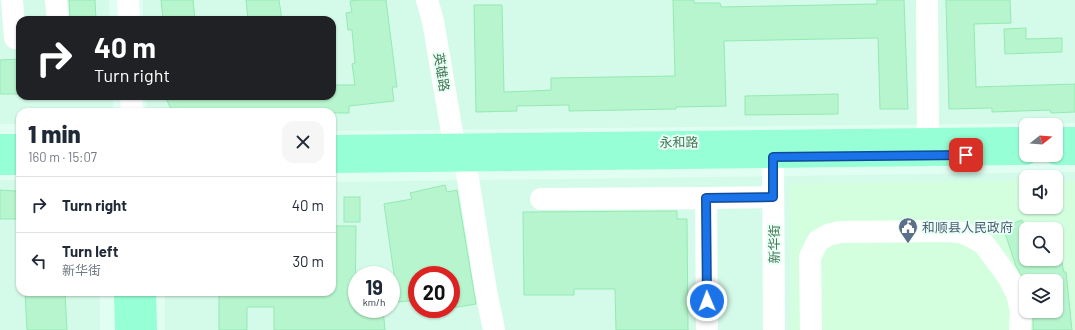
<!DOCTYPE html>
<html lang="en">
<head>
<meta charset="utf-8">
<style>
  :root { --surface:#fff; --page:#f6f6f7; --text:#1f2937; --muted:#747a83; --line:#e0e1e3 }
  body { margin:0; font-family:Barlow,"Noto Sans SC",sans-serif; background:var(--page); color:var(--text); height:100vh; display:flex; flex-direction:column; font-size:15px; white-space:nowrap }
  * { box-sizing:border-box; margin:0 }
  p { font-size:13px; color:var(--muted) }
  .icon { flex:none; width:22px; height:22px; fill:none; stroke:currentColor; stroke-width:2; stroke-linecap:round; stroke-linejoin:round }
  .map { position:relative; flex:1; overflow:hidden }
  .details { position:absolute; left:16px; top:108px; width:320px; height:188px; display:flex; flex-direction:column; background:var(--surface); border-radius:12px; box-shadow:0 1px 3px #0004 }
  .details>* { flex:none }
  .banner { position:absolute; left:16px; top:16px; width:320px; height:84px; border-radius:12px; box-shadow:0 1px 3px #0004; background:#202124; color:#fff; overflow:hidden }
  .needle { width:26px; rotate:73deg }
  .fabs { position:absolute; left:1019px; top:118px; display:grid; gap:8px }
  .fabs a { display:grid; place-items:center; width:44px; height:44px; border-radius:8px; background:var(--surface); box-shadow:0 1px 3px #0004; font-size:20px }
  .speed { position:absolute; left:348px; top:266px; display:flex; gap:8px; font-size:20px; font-weight:700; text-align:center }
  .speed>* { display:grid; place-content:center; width:52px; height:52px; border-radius:50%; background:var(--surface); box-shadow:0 1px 3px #0004; line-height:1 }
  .speed small { font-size:10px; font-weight:400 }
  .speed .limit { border:6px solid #d22; background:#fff; color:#111 }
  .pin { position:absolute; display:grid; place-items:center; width:34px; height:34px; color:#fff; margin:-17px; border-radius:8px; box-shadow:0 2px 6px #0006 }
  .me { position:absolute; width:44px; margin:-22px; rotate:359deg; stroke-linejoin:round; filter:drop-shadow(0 0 3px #0008) }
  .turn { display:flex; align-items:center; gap:14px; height:84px; padding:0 12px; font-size:18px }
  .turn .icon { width:52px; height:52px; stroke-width:2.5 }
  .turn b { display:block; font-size:28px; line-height:34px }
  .round { display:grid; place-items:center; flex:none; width:42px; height:42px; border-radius:12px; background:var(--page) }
  .headline { display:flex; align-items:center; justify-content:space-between; height:68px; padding:0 12px }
  h1 { font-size:24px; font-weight:800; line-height:30px }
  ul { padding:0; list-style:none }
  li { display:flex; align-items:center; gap:12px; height:56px; padding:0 12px; border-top:1px solid var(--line) }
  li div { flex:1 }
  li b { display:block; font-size:15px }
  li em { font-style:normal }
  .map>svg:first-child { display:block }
  .residential { fill:#d4fbe9; fill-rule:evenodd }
  .commercial { fill:#d3ffdf; fill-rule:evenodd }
  .building { fill:#b6f5cd; stroke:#95e9b3 }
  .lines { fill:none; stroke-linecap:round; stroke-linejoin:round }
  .minor { stroke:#fff; stroke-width:22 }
  .major { stroke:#96ffd5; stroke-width:22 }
  .route-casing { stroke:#114b97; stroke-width:10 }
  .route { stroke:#1a73e8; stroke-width:7 }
  .labels { text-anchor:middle; stroke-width:4; stroke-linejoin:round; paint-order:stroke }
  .street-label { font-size:13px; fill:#467656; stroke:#e8fff5 }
  .service-label { font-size:13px; fill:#4e5e75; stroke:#e8fff5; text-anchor:start }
</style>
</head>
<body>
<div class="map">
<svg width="1075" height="330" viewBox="0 0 1075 330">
  <rect width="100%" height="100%" fill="#e1fef2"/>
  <g class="residential">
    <path d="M0,0H109L110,20H20V96H113V112H20V124H0Z"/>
    <path d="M143,0H1075V123L332,131V112H147L146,96H332V20H143Z"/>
    <path d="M1075,172V330H165V292H332V182ZM1026,177H1056V207H1026ZM1026,229H1056V259H1026ZM357,275H391V309H357ZM417,275H451V309H417ZM1026,281H1056V311H1026Z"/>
    <path d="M0,180H20V292H100V330H0Z"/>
  </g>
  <path class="commercial" d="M1026,181V207H1056V181H1075V330H791L790,184ZM1026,229H1056V259H1026ZM1026,281H1056V311H1026Z"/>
  <g class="building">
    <path d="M69,0H95L96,20H70Z"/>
    <path d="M161,0H193L195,20H163Z"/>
    <path d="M246,0H279L282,20H248Z"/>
    <path d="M360,0H386L397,87H392L394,101L349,106V113L173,112L170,107L165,96H332V85H355L352,64L355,63L352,30H348L346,13L352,12L350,1Z"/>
    <path d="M673,0H694V3H720L721,7L877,4V0H904L908,109H880L878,38L724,41L726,106L676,107V109L569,111V105L517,106V111L476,112L474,5H502L504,92L532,91L551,90V78L675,76Z"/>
    <path d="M946,0H1010L1011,23L974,24L976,87L1075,84V112L1051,113L1050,110L992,112V108L949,109Z"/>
    <path d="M1026,28V39L1062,38V52L1005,54L1004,29Z"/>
    <path d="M20,59V94H0V60Z"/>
    <path d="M838,94V114L745,115V96Z"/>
    <path d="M445,185L447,192L457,190L476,304L451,308V275H417V300L398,302L384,204L412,199L410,193Z"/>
    <path d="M0,190L17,191V219H0Z"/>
    <rect x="344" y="197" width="16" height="25"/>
    <path d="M677,211V219H687L688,330H616L615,289H574V295H524L523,212Z"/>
    <path d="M1022,220L1026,229V259H1061L1064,272H1066L1072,330H1033V311H1056V281H1026V284L1016,266L1003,227Z"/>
    <path d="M332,226H356L355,312L383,309L385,330H274V307H247V330H219V292H332Z"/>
    <path d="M25,292H65L67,330H27Z"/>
  </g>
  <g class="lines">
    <g class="minor">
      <path d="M12,0L15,38"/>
      <path d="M56,0L58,20"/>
      <path d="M128,0L129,20"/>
      <path d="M427,0L433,21L454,144"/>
      <path d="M927,0L928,139"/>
      <path d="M131,96L132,112"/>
      <path d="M773,157L774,330"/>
      <path d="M465,160L486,291L494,330"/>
      <path d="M706,198L773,197"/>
      <path d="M541,199L706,198L707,330"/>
      <path d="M811,330L810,257L818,241L828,235L840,232L950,231L963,233L974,238L984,244L1009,278L1017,294L1021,311L1020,330"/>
    </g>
    <g class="major">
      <path d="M1056,138H1075"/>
      <path d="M0,145H20"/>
      <path d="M332,146L1026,138"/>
      <path d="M1056,154H1075"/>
      <path d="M332,162L1026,154"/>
      <path d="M0,164H20"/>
      <path d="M125,292L126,330"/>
      <path d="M145,292L146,330"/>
    </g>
  </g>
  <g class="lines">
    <defs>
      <path id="route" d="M707,301L706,198L773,197V157L966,155"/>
    </defs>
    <use href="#route" class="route-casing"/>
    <use href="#route" class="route"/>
  </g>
  <defs>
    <symbol id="civic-pin" viewBox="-11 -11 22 30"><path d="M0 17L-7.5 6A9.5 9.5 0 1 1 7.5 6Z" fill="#5c6f8a" stroke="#e8fff5"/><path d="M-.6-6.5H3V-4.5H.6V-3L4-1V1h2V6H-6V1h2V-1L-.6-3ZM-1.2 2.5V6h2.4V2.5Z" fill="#fff"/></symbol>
  </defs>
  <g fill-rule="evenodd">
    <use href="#civic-pin" x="897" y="216" width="22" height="30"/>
  </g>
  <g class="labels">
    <g class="street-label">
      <text transform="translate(442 72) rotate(81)" y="5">英雄路</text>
      <text transform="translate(679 142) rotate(-1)" y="5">永和路</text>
      <text transform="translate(774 244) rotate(-90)" y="5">新华街</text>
    </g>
    <g class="service-label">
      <text x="922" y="232">和顺县人民政府</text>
    </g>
  </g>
</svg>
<div class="fabs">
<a><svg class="needle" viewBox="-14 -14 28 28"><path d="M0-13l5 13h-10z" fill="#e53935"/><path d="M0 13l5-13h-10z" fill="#747a83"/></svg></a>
<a><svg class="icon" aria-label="sound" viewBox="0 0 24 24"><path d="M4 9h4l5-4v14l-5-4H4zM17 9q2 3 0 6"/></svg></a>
<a><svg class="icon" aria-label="search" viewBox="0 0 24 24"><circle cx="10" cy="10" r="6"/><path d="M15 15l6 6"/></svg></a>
<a><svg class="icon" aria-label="layers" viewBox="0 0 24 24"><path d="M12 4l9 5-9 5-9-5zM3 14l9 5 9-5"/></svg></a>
</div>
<div class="speed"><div>19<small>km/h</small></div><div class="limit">20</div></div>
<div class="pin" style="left:966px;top:155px;background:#d93025"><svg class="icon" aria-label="arrive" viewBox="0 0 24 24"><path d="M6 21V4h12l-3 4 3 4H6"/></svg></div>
<svg class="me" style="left:707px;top:301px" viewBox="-20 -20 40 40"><circle r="17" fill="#1a73e8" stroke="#fff" stroke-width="3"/><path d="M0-11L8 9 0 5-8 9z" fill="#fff"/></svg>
<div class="banner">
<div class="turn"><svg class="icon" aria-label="right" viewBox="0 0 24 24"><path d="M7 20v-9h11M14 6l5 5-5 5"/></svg><div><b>40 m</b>Turn right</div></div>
</div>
<section class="details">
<div class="headline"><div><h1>1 min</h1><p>160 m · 15:07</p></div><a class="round"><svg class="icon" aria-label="close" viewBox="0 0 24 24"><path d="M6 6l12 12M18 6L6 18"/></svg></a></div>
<ul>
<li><svg class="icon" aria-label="right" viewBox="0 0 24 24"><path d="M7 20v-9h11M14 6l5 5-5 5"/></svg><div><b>Turn right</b></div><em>40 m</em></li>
<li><svg class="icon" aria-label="left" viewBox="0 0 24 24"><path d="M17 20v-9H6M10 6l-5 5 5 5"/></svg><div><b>Turn left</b><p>新华街</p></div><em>30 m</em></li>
</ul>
</section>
</div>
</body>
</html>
